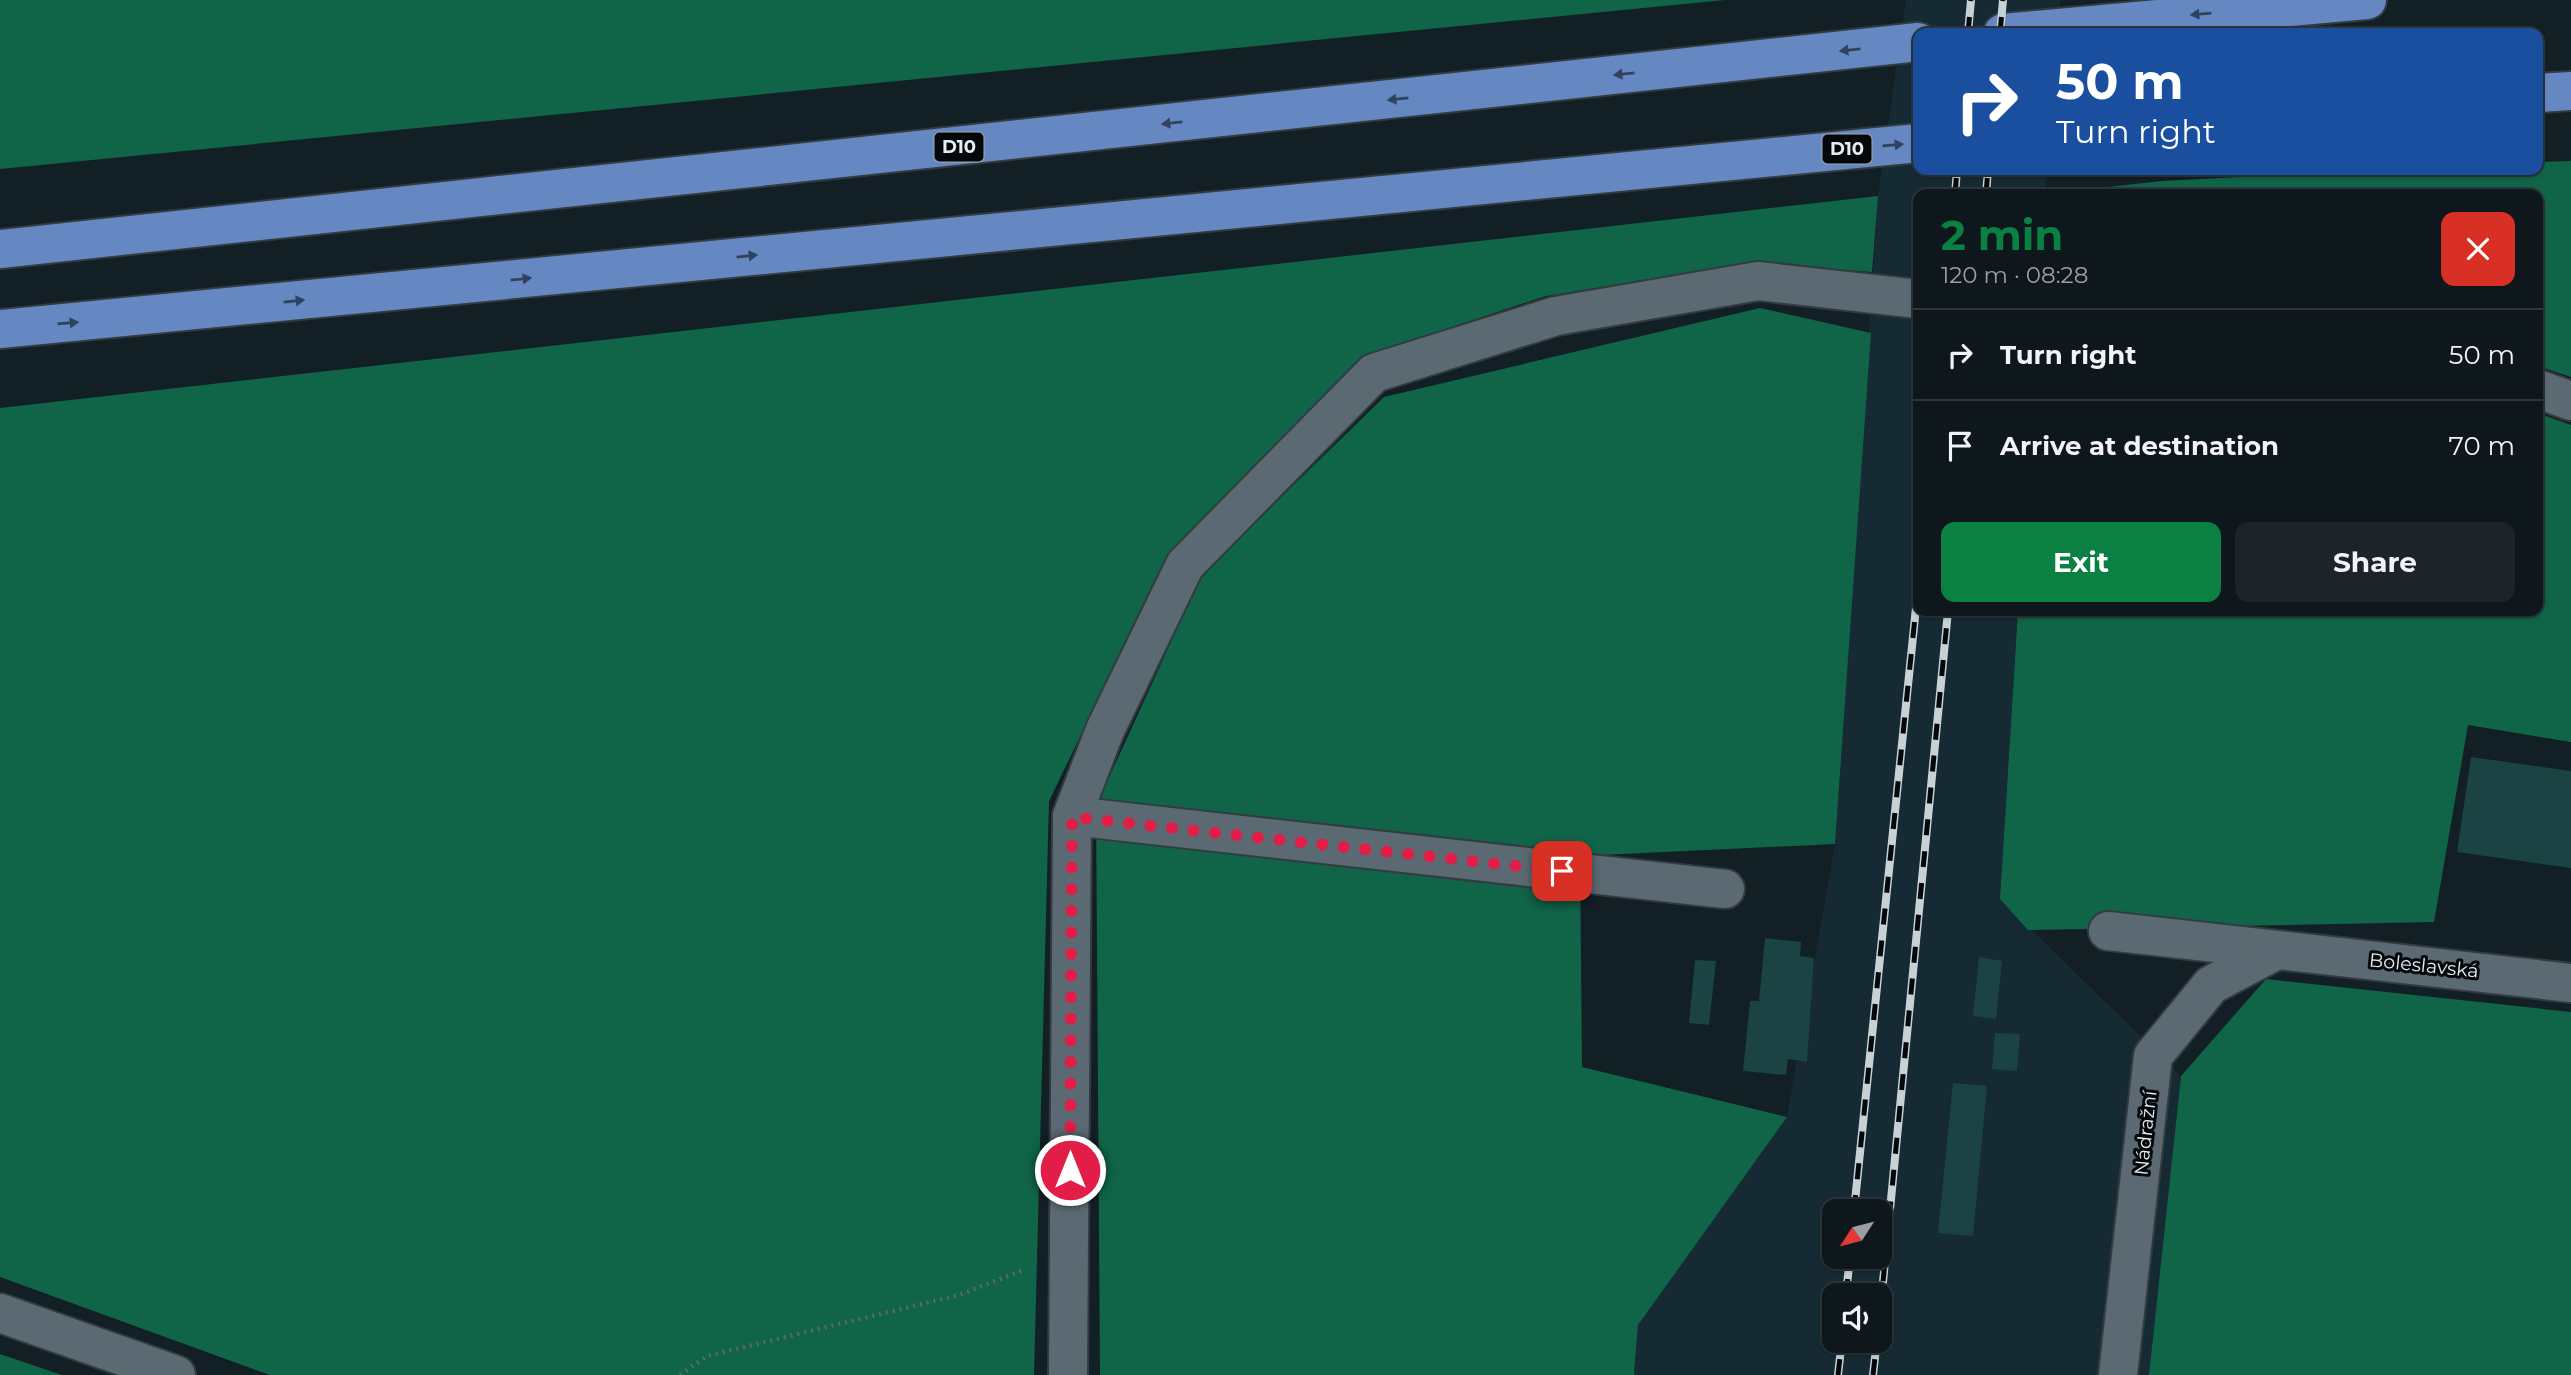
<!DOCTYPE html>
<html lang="en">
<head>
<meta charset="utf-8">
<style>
  :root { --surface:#0e171c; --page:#1c2429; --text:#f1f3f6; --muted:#9b9fa3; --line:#2e363b; --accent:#0b8043 }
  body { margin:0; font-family:Montserrat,sans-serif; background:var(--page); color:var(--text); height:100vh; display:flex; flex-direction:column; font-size:26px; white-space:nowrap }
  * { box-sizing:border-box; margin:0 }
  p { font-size:23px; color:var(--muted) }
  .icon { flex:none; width:38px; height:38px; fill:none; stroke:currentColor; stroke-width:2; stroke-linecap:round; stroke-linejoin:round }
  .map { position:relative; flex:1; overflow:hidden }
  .side { position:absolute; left:1913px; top:189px; width:630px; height:427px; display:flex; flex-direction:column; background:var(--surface); border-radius:14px; box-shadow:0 2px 5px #0004,0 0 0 2px var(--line) }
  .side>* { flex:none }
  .guide { position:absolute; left:1913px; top:28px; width:630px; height:147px; border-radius:14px; box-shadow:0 2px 5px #0004,0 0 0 2px var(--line); background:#1a4fa0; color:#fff; overflow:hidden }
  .needle { width:46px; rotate:234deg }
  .tools { position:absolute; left:1822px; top:1199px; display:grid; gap:14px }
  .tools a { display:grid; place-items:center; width:70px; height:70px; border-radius:14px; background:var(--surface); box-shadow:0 2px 5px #0004,0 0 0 2px var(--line); font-size:35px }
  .pin { position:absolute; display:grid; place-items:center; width:60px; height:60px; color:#fff; margin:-30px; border-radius:14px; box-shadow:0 4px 10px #0006 }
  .me { position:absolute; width:77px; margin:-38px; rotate:0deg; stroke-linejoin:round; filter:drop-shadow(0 0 5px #0008) }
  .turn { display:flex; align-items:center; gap:24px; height:147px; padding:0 28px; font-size:32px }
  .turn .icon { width:91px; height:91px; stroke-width:2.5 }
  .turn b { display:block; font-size:49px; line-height:60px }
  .round { display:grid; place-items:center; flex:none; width:74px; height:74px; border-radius:14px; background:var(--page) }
  .headline { display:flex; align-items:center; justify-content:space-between; height:119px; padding:0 28px }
  h1 { font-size:42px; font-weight:700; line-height:52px; color:var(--accent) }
  .button { display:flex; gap:14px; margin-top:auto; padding:14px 28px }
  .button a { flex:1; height:80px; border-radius:14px; background:var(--accent); color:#fff; font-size:28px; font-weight:700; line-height:80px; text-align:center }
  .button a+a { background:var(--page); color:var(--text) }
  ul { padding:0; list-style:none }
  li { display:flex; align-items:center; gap:21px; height:91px; padding:0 28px; border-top:2px solid var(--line) }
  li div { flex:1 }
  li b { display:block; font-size:26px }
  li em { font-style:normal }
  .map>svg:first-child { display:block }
  .built { fill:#152a33; fill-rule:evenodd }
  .forest { fill:#106448 }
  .building { fill:#1b4343 }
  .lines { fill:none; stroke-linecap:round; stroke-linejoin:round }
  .minor-casing { stroke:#333b40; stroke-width:42 }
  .highway-casing { stroke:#333b40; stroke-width:42 }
  .path { stroke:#5c686d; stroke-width:4.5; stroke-dasharray:2 5; stroke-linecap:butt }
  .minor { stroke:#5b6a72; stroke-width:38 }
  .highway { stroke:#6688c2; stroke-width:38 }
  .rail-casing { stroke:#c8d2d6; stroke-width:8 }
  .rail { stroke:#04080b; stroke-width:5; stroke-dasharray:16; stroke-linecap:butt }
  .oneway { fill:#30425d }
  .route { stroke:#e11d48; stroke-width:12; stroke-dasharray:0 21.6 }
  .labels { text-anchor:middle; stroke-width:6; stroke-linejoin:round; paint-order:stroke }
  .shield { fill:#04080b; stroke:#a1a8ac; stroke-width:2 }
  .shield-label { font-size:18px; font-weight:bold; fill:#e4edf1 }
  .street-label { font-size:19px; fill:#e4edf1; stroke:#04080b }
</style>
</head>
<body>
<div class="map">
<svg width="2571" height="1375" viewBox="0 0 2571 1375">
  <rect width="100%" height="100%" fill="#121f25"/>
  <path class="built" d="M1906,0H2060L2057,33H1918V170H2047L2045,194H1918V611H2018L2000,899L2181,1076L2149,1375H1634L1638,1325L1787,1116L1835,844L1878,196ZM1834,1211H1880V1256H1834ZM1834,1295H1880V1340H1834Z"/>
  <g class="forest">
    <path d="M0,0H1725L0,169Z"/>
    <path d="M2571,161V377L2538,366V194H2045L2162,181L2379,170H2538V162Z"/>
    <path d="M1878,196L1872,272L1751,263L1546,296L1364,356L1169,553L1049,801L1034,1375H270L0,1277V408Z"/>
    <path d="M1760,308L1871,333L1835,844L1580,856L1582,1067L1787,1117L1638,1325L1634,1375H1100L1096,806L1202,574L1384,397Z"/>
    <path d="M2538,413L2571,425V742L2468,725L2434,922L2028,930L2000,899L2018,611H2538Z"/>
    <path d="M2266,979L2571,1012V1375H2149L2181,1076Z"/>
    <path d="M0,1354L62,1375H0Z"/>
  </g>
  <g class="building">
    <path d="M2471,757L2571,771V868L2457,852Z"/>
    <path d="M1765,938L1801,942L1800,956L1814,958L1807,1062L1788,1059L1786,1075L1743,1071L1750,1001H1759Z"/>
    <path d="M1979,957L2002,961L1996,1019L1973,1016Z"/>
    <path d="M1695,960L1716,961L1709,1025L1689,1023Z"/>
    <path d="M1995,1033L2020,1034L2017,1071L1992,1069Z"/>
    <path d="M1953,1083L1987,1086L1973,1236L1938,1233Z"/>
  </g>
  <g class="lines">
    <defs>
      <g id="minor">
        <path d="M2538,389L2571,401"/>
        <path d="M1072,816L1725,889"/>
        <path d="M2108,931L2571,983"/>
        <path d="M0,1313L176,1375"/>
        <path d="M1068,1375L1072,816L1105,730L1185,565L1374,373L1556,316L1758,281L1918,299"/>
        <path d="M2118,1375L2153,1056L2211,985L2277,950"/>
      </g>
      <g id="highway">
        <path d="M2003,33L2367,0"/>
        <path d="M2538,93L2571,91"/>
        <path d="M0,249L1918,42"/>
        <path d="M0,329L1918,143"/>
      </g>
    </defs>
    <use href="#minor" class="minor-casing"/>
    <use href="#highway" class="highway-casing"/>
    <path class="path" d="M680,1375L707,1356L959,1295L1026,1269"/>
    <use href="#minor" class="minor"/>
    <use href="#highway" class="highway"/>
    <defs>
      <g id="rail">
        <path d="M1968,33L1971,0"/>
        <path d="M2000,33L2003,0"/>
        <path d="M1955,194L1957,170"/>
        <path d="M1986,194L1988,170"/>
        <path d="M1854,1211L1918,588"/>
        <path d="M1846,1295L1850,1256"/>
        <path d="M1880,1313L1948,611"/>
        <path d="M1838,1375L1842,1340"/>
        <path d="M1873,1375L1877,1340"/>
      </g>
    </defs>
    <use href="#rail" class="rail-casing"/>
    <use href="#rail" class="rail"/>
  </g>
  <defs><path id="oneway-solid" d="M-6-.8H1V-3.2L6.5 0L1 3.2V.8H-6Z" transform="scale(1.75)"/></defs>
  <g class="oneway">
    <use href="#oneway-solid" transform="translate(2201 14) rotate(175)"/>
    <use href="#oneway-solid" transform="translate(1850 50) rotate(174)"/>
    <use href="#oneway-solid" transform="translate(1624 74) rotate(174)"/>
    <use href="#oneway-solid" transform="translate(1398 99) rotate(174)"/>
    <use href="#oneway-solid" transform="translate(1172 123) rotate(174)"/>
    <use href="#oneway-solid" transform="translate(1893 145) rotate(-5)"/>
    <use href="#oneway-solid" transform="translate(747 256) rotate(-6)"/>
    <use href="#oneway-solid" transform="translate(521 279) rotate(-6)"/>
    <use href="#oneway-solid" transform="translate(294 301) rotate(-6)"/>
    <use href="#oneway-solid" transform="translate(68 323) rotate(-5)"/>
  </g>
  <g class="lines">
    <path class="route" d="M1070,1170L1072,817L1562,871"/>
  </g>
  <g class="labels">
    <g class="shield">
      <rect x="934.5" y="132.5" width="49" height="29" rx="5"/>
      <rect x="1822.5" y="134.5" width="49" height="29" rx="5"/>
    </g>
    <g class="shield-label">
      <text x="959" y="153">D10</text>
      <text x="1847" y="155">D10</text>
    </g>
    <g class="street-label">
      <text transform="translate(2424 965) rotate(6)" y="7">Boleslavská</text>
      <text transform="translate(2145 1133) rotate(-84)" y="7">Nádražní</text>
    </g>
  </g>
</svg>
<div class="tools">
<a><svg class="needle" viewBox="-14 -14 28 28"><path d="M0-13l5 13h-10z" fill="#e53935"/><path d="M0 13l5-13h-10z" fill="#9b9fa3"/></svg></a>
<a><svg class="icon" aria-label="sound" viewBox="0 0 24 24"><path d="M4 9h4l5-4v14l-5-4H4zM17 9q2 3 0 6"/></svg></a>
</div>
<div class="pin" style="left:1562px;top:871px;background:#d93025"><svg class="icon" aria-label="arrive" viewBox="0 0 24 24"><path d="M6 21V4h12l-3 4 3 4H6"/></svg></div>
<svg class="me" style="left:1070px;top:1170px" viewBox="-20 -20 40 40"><circle r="17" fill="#e11d48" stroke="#fff" stroke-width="3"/><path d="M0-11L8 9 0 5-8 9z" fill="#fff"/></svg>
<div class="guide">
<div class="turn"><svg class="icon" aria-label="right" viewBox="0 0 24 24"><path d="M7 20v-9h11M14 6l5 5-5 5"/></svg><div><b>50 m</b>Turn right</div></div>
</div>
<section class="side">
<div class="headline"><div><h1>2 min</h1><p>120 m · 08:28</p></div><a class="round" style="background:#d93025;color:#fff"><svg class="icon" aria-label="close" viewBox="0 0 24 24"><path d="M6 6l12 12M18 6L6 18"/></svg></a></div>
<ul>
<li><svg class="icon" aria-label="right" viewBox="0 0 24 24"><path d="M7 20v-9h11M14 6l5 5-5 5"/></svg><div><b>Turn right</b></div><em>50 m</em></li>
<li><svg class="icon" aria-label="arrive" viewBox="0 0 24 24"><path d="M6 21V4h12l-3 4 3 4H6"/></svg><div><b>Arrive at destination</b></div><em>70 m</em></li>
</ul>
<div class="button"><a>Exit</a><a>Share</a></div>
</section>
</div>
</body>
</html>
